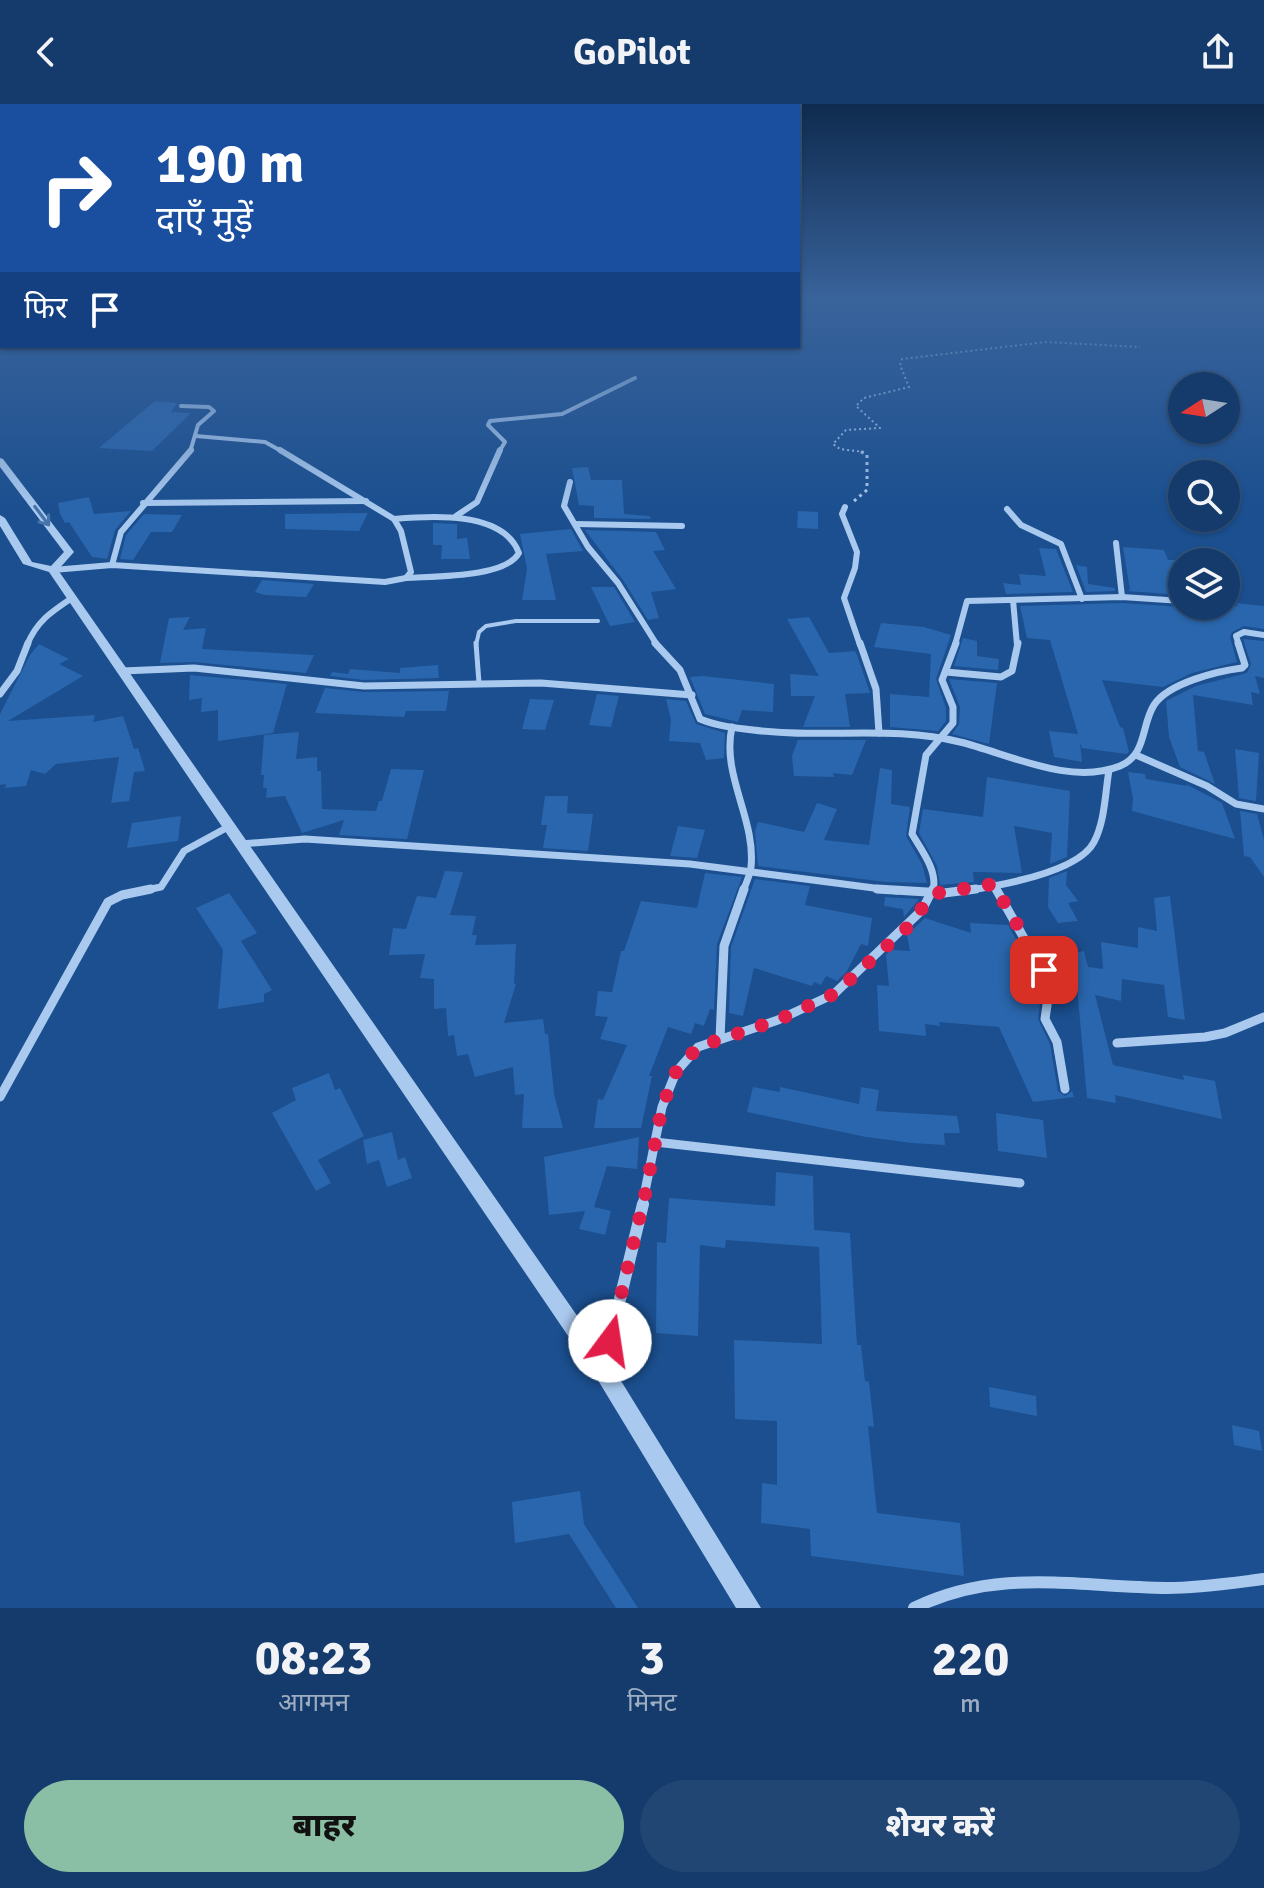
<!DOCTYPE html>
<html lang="hi">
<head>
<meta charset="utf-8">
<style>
  :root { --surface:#143b6b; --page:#214673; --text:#f1f3f6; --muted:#9dadc1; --line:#33557e; --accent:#8abfa5 }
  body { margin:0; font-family:Signika,"Noto Sans Devanagari",sans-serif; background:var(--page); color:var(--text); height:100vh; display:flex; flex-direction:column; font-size:30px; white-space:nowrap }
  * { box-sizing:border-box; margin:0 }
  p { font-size:26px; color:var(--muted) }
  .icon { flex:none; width:44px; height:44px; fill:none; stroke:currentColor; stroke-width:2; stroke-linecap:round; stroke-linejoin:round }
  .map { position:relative; height:1504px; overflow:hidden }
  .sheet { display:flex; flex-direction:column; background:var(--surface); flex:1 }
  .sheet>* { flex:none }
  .top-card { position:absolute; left:0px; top:0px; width:800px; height:244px; box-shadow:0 2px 6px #0004,0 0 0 2px var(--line); background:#1a4fa0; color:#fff; overflow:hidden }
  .needle { width:52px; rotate:258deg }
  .buttons { position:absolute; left:1168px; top:268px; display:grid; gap:16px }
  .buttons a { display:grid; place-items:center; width:72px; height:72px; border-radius:50%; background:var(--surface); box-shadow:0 2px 6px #0004,0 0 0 2px var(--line); font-size:40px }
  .pin { position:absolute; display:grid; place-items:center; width:68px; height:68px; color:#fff; margin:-34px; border-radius:16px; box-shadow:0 4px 12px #0006 }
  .me { position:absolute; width:88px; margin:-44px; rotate:14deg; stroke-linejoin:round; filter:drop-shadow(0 0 6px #0008) }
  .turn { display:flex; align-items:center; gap:28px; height:168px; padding:0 24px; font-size:36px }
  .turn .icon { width:104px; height:104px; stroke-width:2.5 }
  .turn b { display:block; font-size:56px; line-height:68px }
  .then { display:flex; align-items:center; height:76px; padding:0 24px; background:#0003; gap:16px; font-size:30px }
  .eta { display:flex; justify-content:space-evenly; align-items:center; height:136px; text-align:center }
  .eta b { font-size:48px; font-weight:800; line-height:56px }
  .button { display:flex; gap:16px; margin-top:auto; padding:16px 24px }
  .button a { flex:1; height:92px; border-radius:48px; background:var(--accent); color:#111; font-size:32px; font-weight:800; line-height:92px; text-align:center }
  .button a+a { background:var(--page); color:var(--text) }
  header { display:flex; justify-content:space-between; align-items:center; height:104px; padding:0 24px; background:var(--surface); font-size:36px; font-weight:800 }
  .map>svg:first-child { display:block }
  .building { fill:#2a66ad }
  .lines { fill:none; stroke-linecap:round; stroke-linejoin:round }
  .path-far1 { stroke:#a9c9ee; stroke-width:2; stroke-dasharray:2 3; stroke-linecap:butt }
  .path { stroke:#a9c9ee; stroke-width:3; stroke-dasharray:3 4; stroke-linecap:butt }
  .service-far1 { stroke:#a9c9ee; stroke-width:4 }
  .service { stroke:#a9c9ee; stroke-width:5 }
  .minor-far4 { stroke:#a9c9ee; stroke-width:4 }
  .minor-far3 { stroke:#a9c9ee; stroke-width:6 }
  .minor-far2 { stroke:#a9c9ee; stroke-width:7 }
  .minor-far1 { stroke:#a9c9ee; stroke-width:9 }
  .minor { stroke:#a9c9ee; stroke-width:12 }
  .tertiary { fill:#a9c9ee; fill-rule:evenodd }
  .oneway { stroke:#4674ac }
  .route { stroke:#e11d48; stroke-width:14; stroke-dasharray:0 25.2 }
</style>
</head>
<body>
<header><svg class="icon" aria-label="back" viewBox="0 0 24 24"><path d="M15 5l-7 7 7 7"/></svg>GoPilot<svg class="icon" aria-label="share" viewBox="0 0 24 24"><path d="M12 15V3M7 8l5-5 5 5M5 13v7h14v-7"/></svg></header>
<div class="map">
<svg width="1264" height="1504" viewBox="0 0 1264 1504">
  <rect width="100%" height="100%" fill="#1b4f8f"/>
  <g class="building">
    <path d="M155,297L177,299L171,308L191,309L152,347L99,344Z"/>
    <path d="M588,363L591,376H622L624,410L649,412L651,415L594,414V402L579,401L572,364Z"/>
    <path d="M89,393L94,410L131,407L115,426L107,455L92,453L69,418L65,419L60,410L58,399Z"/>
    <path d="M798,407L818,408V425L797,424Z"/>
    <path d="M368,409L359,427L285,425V410Z"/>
    <path d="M144,410L182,411L172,428H151L133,456L120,455L126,431Z"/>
    <path d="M433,419L457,420V435L467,434L470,455H441L442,441H433Z"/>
    <path d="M571,425L583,447L546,450L556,496H522L527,465L520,430Z"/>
    <path d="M585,426L656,428L665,446L653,447L676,485L651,488L659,514L648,516L623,476Z"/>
    <path d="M1123,443L1164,446L1168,456H1182V491L1127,487L1130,486Z"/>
    <path d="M1039,444L1056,445L1073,488L1006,490L1003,479L1021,481L1019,470L1046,472Z"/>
    <path d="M1076,461L1087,463L1088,480L1115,484V487L1086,488Z"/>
    <path d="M262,476L314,480L306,493L265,491L255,488Z"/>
    <path d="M591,483H614L635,518L610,522Z"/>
    <path d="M1122,499L1182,503L1238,502L1236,499L1264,502V525L1244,522L1232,528L1230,533L1237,558L1192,569L1163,583L1102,576L1120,623L1123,624L1129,648L1126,650L1082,644L1080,638L1082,658L1054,653L1049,627L1078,630L1050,536L1027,534L1020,502Z"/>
    <path d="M190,513L183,526L206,524L202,545L314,551L306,569L194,558L160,559L169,514Z"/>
    <path d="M809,513L829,549L855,547L857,551L870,589L845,590L850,623H803L815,592H791L790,570L819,572L787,515Z"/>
    <path d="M881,519L924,523L951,531L936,575L946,604V617L938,627L890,623V590L929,593L931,550L874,543Z"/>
    <path d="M963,534L977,537V552L999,555L998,566L954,562Z"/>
    <path d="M1243,535L1264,537V574L1255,572L1260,590L1251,588L1253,601L1193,591L1198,647L1204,648L1215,680L1180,663L1169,633L1166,597L1196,582L1247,569L1251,560Z"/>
    <path d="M39,540L69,555L59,560L83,572L8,617L95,611L93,618L123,612L134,645L138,644L145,667L134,668L129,697L111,699L119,653L56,660L45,670L31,666L26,682L5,684L6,680L0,681V610L30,551Z"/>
    <path d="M438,561L439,574L364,576L330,572L332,568L348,570L350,565L400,569V564Z"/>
    <path d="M190,571L287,580L273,629L218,637V606L201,608L202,594L189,596Z"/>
    <path d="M703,572L774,580L773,608L742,606L738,618L705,610L690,573Z"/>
    <path d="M949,575L997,579L989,640L952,630L959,620L960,603Z"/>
    <path d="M325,584L364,588L449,587L446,607H406L404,613L315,609Z"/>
    <path d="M597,590L619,592L611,623L589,621Z"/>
    <path d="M530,595L554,596L545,626L522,625Z"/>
    <path d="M666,595L686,597L696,620L725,629L724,654L706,656L700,639L669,637L671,616Z"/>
    <path d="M299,628L296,655L317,653V667H321L322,705L376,707L379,697H382L391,665L424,666L407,735L339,731L344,716L302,729L285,692L266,694L267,684H263L264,671H261L264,631Z"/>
    <path d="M798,636H866L852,671L833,669L834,673L794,672L792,652Z"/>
    <path d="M1235,645L1259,649L1256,697L1239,694Z"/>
    <path d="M880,664L892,666L891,700L910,703L906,732L922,760L927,779L886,778L758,762L755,727L758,718L804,728L817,699L837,705L824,736L869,741Z"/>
    <path d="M1128,668L1145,670L1146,675L1187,682L1186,680L1222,699L1235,735L1132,707L1133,695Z"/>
    <path d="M987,673L1070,687L1067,753L1050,760L1052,729L1014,722L1022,769L973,768L974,778L940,781L937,762L919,729L923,705L983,713Z"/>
    <path d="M545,692H568L567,709L593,710L588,747L543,744L547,721H541Z"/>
    <path d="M1240,707L1257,710L1264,736V773L1250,753L1244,752Z"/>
    <path d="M181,712L178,737L127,744L132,719Z"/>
    <path d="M678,722L705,726L697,754L670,752Z"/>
    <path d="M445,767L463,768L450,811L476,812L472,831H477L475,841L516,840L514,880H516L504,919L543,915L545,930H548L554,990L563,1024H522L524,990L515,991L513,963L475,973L468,950L457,952L454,931L448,932L446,904L434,905V875L420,874L425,850L389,851L393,824L406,825L417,792L436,794Z"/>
    <path d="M1067,767L1066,781L1078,797L1068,799L1078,817L1058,819L1048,803L1049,774Z"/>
    <path d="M705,769L742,773L717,840L714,906L710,905L704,922L695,919L691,930L668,923L649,972H652L641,1024H594L598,995L603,996L627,941L600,935L608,913L595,912L598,887L612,888L621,847H624L641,797L697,804Z"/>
    <path d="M755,775L810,782L805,801L872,814L868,842L861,840L847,867L837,877L826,872L821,881L814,878L812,882L754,864L743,912L729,909L731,843Z"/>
    <path d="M229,789L257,829L241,837L272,886L264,890V898L218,905L223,846L196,804Z"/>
    <path d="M1170,792L1185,916L1168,913L1164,881L1122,875L1121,897L1095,891L1113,961L1184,976L1183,971L1215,977L1222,1015L1115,991L1116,999L1087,994L1074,849L1084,847L1088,863L1103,865L1101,838L1138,844V823L1157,827L1154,794Z"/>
    <path d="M885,793L919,795L904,813L903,805L884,802Z"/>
    <path d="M925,814L971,829L970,819L1008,821L1024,850L1032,883L1042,884L1038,915L1050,940L1058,987L1065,992L1072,987L1074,993L1033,998L999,923L939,918L940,922L925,920L926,932L879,927L877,881L889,882L886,851L891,846L910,847L907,831Z"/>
    <path d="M329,969L335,986L340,984L364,1032L318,1056L331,1079L316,1087L272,1009L296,996L292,984Z"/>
    <path d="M753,983L780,988V983L859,1000L861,983L879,986L876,1007L957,1012L960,1029H944L945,1041L912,1039L866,1033L747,1008Z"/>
    <path d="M996,1009L1043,1016L1047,1054L998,1047Z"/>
    <path d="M392,1028L398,1056L405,1053L412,1074L387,1083L379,1056L367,1060L363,1036Z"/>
    <path d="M639,1033L637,1065L607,1062L594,1103L611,1107L605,1131L579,1125L585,1107L549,1111L544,1053Z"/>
    <path d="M776,1068L813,1072L814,1126L850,1129L857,1241H861L865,1277L869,1278L874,1323L868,1322L877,1409L960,1419L964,1472L811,1452L810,1425L761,1419L762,1379L777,1381V1317L735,1315L734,1236L822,1240L819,1143L726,1136L725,1144L700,1141L698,1232L656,1229L657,1138L666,1139L669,1094L775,1102Z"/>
    <path d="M989,1283L1036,1292L1037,1312L990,1303Z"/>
    <path d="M1232,1321L1259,1327L1262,1347L1234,1341Z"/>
    <path d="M580,1387L584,1420L638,1504H616L569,1430L515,1439L512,1398Z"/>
  </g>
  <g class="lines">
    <path class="path-far1" d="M864,348L840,345L833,340L846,326L880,324L856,302L864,294L909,283L900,261L902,255L1046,238L1140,243"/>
    <path class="path" d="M854,397L867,386V351L858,346"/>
    <path class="service-far1" d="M476,541L479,528L486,522L516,517H598"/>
    <path class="service" d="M476,539L479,579"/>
    <g class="minor-far4">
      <path d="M181,302L209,303L214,307L198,321L190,348"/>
      <path d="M196,332L265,338L283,348"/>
      <path d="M499,348L505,338L488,321L490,317L562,310L635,274"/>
    </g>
    <g class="minor-far3">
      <path d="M570,378L564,402L588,443L618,479L657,541"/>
      <path d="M143,399L366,397"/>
      <path d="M845,403L842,410L857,448L855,464L844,494L860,541"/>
      <path d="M1007,405L1021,421L1061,440L1082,495"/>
      <path d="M456,412L477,398L500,346"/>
      <path d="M394,415C429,412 503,406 519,449C505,474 433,472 406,474"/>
      <path d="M575,420L682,422"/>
      <path d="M1116,439L1122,493"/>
      <path d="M112,461L121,428L191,346"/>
      <path d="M53,466L112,461L385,478L406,474L411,468L401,427L394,415L280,346"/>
      <path d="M1013,496L1017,541"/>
      <path d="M27,541C37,517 51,508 72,494"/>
      <path d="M955,541L967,497L1122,493L1182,497"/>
      <path d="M1239,541L1236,532L1244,528L1264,531"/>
    </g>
    <g class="minor-far2">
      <path d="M655,539L680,566L700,615C717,622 735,624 753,626C822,635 893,621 960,638C1009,650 1070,682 1120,662C1147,651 1141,621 1154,601C1168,579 1218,567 1242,564L1245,561L1238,539"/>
      <path d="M860,539L876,585L879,629"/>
      <path d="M122,567L194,564L364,582L541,579L692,591"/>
      <path d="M946,568L1001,573L1012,567L1018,539"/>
      <path d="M0,590L17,567L28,539"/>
      <path d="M732,623C721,671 756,715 751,763C750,771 746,780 743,787"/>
      <path d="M1136,651L1207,682L1236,700L1264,705"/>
      <path d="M241,740L305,735L690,760L897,787"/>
      <path d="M993,780L997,787"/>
      <path d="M141,787L161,783L184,747L228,723"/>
      <path d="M933,787C938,767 922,747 912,730L926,651L953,619V603L942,576L956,539"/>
      <path d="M964,787C997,782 1078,769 1094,738C1105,717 1105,690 1109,666"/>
    </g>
    <g class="minor-far1">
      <path d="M877,785L944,789L976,785"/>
      <path d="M996,785L1050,880L1045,915L1057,938L1065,985"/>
      <path d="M720,935L724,842L744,785"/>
      <path d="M1117,939L1205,933L1225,929L1264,913"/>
      <path d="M0,993L108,798L122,791L151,785"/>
      <path d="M655,1038L1020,1079"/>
      <path d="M642,1102L662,1003L676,968L698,943L778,916L834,890L922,806L933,785"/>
    </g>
    <g class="minor">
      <path d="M604,1261L643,1100"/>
      <path d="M914,1504C999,1463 1076,1483 1167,1484C1199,1484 1232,1479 1264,1475"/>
    </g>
    <path class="tertiary" d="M0,354L3,355L74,448L58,466L610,1259L761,1504H736L596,1273L49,468L23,460L0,422V411L5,414L32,458L51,462L64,448L0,363Z"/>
  </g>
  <defs><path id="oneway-shaft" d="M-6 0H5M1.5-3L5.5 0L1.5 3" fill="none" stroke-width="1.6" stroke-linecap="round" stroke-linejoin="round" transform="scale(2)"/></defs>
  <use class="oneway" href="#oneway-shaft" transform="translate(42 412) rotate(53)"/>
  <linearGradient id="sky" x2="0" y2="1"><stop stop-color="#0f2b4f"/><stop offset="0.48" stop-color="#39639b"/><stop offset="1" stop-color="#39639b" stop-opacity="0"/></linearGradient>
  <rect width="1264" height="408" fill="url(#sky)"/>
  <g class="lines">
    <path class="route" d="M610,1237L645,1091L662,1003L676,968L698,943L778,916L834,890L910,821L932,790L993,780L1044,866"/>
  </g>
</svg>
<div class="buttons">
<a><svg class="needle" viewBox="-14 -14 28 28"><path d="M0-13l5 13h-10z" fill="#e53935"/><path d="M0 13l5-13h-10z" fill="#9dadc1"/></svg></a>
<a><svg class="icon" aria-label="search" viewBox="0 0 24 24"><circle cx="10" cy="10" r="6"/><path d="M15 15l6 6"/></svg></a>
<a><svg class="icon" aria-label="layers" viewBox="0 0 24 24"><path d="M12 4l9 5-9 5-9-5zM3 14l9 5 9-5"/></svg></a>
</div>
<div class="pin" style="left:1044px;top:866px;background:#d93025"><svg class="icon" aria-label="arrive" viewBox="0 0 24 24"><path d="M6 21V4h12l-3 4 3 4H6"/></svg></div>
<svg class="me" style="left:610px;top:1237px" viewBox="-20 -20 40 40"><circle r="19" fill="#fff"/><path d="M0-13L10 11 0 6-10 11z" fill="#e11d48"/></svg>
<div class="top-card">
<div class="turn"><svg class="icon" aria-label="right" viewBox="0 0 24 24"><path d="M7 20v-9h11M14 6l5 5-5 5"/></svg><div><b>190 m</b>दाएँ मुड़ें</div></div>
<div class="then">फिर<svg class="icon" aria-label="arrive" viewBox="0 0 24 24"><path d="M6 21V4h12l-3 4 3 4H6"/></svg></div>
</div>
</div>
<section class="sheet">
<div class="eta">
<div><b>08:23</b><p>आगमन</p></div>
<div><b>3</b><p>मिनट</p></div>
<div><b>220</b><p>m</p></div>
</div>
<div class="button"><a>बाहर</a><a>शेयर करें</a></div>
</section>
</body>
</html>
